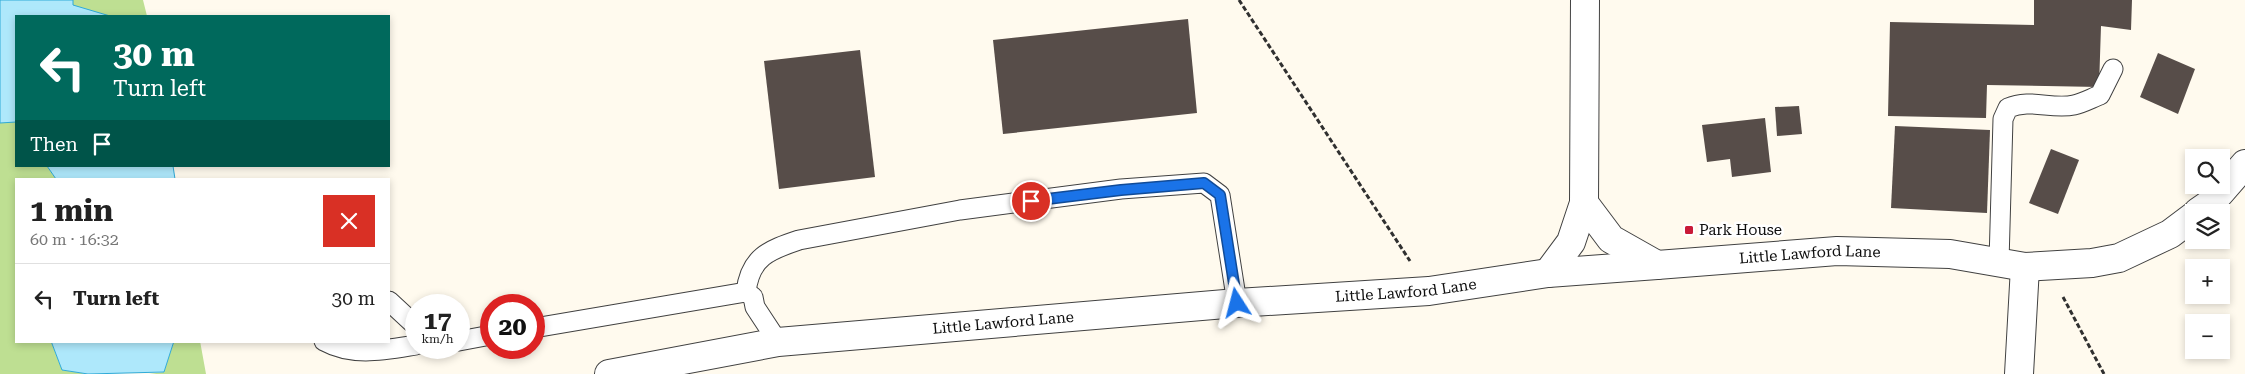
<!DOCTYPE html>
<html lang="en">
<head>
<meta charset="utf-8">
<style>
  :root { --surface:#fff; --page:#f6f6f6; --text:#222; --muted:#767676; --line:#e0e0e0 }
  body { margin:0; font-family:"Roboto Serif",serif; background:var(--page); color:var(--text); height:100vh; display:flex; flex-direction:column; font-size:19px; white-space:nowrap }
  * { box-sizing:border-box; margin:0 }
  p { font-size:16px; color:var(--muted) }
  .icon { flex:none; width:28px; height:28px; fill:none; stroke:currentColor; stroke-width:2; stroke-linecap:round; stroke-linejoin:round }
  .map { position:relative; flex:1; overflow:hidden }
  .panel { position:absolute; left:15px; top:178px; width:375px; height:165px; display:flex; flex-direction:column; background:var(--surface); border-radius:0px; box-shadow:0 2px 8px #0003 }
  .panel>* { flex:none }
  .banner { position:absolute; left:15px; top:15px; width:375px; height:152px; border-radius:0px; box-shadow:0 2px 8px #0003; background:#00695c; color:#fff; overflow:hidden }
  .controls { position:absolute; left:2185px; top:149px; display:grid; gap:10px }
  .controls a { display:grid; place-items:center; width:45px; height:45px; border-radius:0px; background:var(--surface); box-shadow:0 2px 8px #0003; font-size:25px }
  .speed { position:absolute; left:405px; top:294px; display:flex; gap:10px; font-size:25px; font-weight:700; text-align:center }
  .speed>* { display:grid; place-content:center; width:65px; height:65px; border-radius:50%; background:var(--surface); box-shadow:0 2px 8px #0003; line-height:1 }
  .speed small { font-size:12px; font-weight:400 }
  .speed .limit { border:8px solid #d22; background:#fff; color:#111 }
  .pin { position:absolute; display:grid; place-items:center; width:42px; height:42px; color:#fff; margin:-21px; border:2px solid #fff; border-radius:50%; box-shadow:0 1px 5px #0007 }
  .me { position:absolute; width:55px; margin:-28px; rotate:351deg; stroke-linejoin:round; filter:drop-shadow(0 0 4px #0008) }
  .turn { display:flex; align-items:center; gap:18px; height:105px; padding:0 15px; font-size:22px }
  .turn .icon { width:65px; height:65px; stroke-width:2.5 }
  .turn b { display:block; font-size:35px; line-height:42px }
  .then { display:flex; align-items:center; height:48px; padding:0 15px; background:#0003; gap:10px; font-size:19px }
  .round { display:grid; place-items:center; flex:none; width:52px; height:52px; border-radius:0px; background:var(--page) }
  .overview { display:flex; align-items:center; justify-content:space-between; height:85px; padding:0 15px }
  h1 { font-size:30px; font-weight:700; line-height:38px }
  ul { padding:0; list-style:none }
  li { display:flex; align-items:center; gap:15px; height:70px; padding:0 15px; border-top:1px solid var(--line) }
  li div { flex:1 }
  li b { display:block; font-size:19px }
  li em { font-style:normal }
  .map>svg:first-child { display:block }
  .forest { fill:#bedf92 }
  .water { fill:#aee8fb; stroke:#2faad8 }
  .building { fill:#574d49 }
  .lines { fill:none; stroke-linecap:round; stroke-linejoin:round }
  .service-casing { stroke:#414141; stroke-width:21 }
  .minor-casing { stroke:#414141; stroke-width:30 }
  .path { stroke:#303030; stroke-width:3; stroke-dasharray:5 2.5; stroke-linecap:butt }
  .service { stroke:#fff; stroke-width:19 }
  .minor { stroke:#fff; stroke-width:28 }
  .route-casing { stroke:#114b97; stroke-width:12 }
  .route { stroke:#1a73e8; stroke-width:9 }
  .poi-dot { fill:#c91a38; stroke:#fff; stroke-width:2 }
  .labels { text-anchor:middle; stroke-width:5; stroke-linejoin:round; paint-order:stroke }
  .poi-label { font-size:15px; fill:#0e0e0e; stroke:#fff; text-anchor:start }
  .street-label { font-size:15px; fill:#0e0e0e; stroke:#fff }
</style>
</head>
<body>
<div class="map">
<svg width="2245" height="374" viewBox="0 0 2245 374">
  <rect width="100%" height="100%" fill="#fffaee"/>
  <g class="forest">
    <path d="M0,0H143L147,16H16L0,34Z"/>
    <path d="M0,44L16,117V166H47L56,179H16V341H51L62,370L88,374H0Z"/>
    <path d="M174,341H200L206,374H149L164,372Z"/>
  </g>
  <g class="water">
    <path d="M0,0H73V5L110,16H16V122L0,123Z"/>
    <path d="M47,166H173L175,179H56Z"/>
    <path d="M51,341H174L164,372L88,374L62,370Z"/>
  </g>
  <g class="building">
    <path d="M2034,0H2132L2131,30L2101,26L2099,87L1987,85L1986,118L1888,116L1890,22L2034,25Z"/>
    <path d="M1188,19L1197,113L1003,134L993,40Z"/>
    <path d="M860,50L875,177L779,189L764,61Z"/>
    <path d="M2158,53L2195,69L2178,114L2140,97Z"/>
    <path d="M1799,106L1802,134L1777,136L1775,107Z"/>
    <path d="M1765,118L1771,172L1732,177L1730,159L1707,162L1702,125Z"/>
    <path d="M1895,126L1990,130L1987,213L1891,208Z"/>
    <path d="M2051,149L2079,160L2058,214L2029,203Z"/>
  </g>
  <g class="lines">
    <defs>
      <g id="service">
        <path d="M1999,262L2003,119L2008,108C2030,98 2052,110 2074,105C2083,103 2092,98 2100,95L2113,69"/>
        <path d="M746,292C750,257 769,250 799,240L960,210L1121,189L1204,183L1220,195L1237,303"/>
        <path d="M389,301L416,326"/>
        <path d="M534,328L746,292L753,297L755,307L778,342"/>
        <path d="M324,341C353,357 385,350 416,345"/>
        <path d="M459,341L491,335"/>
      </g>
      <g id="minor">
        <path d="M1584,203L1611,239L1657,265"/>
        <path d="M2198,212L2211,203L2245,164"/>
        <path d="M1548,273L1571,242L1584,203L1585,0"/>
        <path id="s1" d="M609,374L778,342L1237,303L1429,291L1548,273L1657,265L1837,251L1950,254L2025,267L2092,263L2119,258L2170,234L2194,216"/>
        <path d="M2019,374L2025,267"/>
      </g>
    </defs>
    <use href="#service" class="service-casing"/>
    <use href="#minor" class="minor-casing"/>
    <g class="path">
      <path d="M1239,0L1410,261"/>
      <path d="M2063,297L2104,374"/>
    </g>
    <use href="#service" class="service"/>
    <use href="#minor" class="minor"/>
  </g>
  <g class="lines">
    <defs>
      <path id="route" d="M1031,201L1121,190L1204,183L1220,195L1237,303"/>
    </defs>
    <use href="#route" class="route-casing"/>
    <use href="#route" class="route"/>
  </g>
  <rect class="poi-dot" x="1684" y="225" width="10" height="10" rx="2.5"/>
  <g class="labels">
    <g class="poi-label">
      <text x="1699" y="235">Park House</text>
    </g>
    <g class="street-label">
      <text dy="5" stroke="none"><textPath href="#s1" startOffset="1208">Little Lawford Lane</textPath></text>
      <text dy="5" stroke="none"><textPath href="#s1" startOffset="802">Little Lawford Lane</textPath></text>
      <text dy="5" stroke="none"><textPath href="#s1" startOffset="398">Little Lawford Lane</textPath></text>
    </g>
  </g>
</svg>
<div class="controls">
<a><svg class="icon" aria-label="search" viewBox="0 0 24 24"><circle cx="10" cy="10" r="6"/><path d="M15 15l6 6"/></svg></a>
<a><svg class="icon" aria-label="layers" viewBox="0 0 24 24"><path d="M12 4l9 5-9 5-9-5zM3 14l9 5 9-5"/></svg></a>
<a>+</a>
<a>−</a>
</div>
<div class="speed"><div>17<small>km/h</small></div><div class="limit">20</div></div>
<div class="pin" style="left:1031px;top:201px;background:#d93025"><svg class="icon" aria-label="arrive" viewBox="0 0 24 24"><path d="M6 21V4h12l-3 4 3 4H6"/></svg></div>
<svg class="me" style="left:1237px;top:303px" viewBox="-20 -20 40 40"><path d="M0-17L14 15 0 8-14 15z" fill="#1a73e8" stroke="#fff" stroke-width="4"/></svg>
<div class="banner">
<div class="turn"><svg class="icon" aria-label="left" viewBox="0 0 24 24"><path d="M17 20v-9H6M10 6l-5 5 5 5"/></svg><div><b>30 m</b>Turn left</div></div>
<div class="then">Then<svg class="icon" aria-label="arrive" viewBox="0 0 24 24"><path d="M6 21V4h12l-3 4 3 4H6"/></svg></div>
</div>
<section class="panel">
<div class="overview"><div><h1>1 min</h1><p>60 m · 16:32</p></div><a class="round" style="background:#d93025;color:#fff"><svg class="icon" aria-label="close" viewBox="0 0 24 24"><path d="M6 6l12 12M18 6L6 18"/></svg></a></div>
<ul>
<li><svg class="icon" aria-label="left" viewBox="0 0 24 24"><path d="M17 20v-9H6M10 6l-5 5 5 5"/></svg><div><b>Turn left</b></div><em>30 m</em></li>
</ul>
</section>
</div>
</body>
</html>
